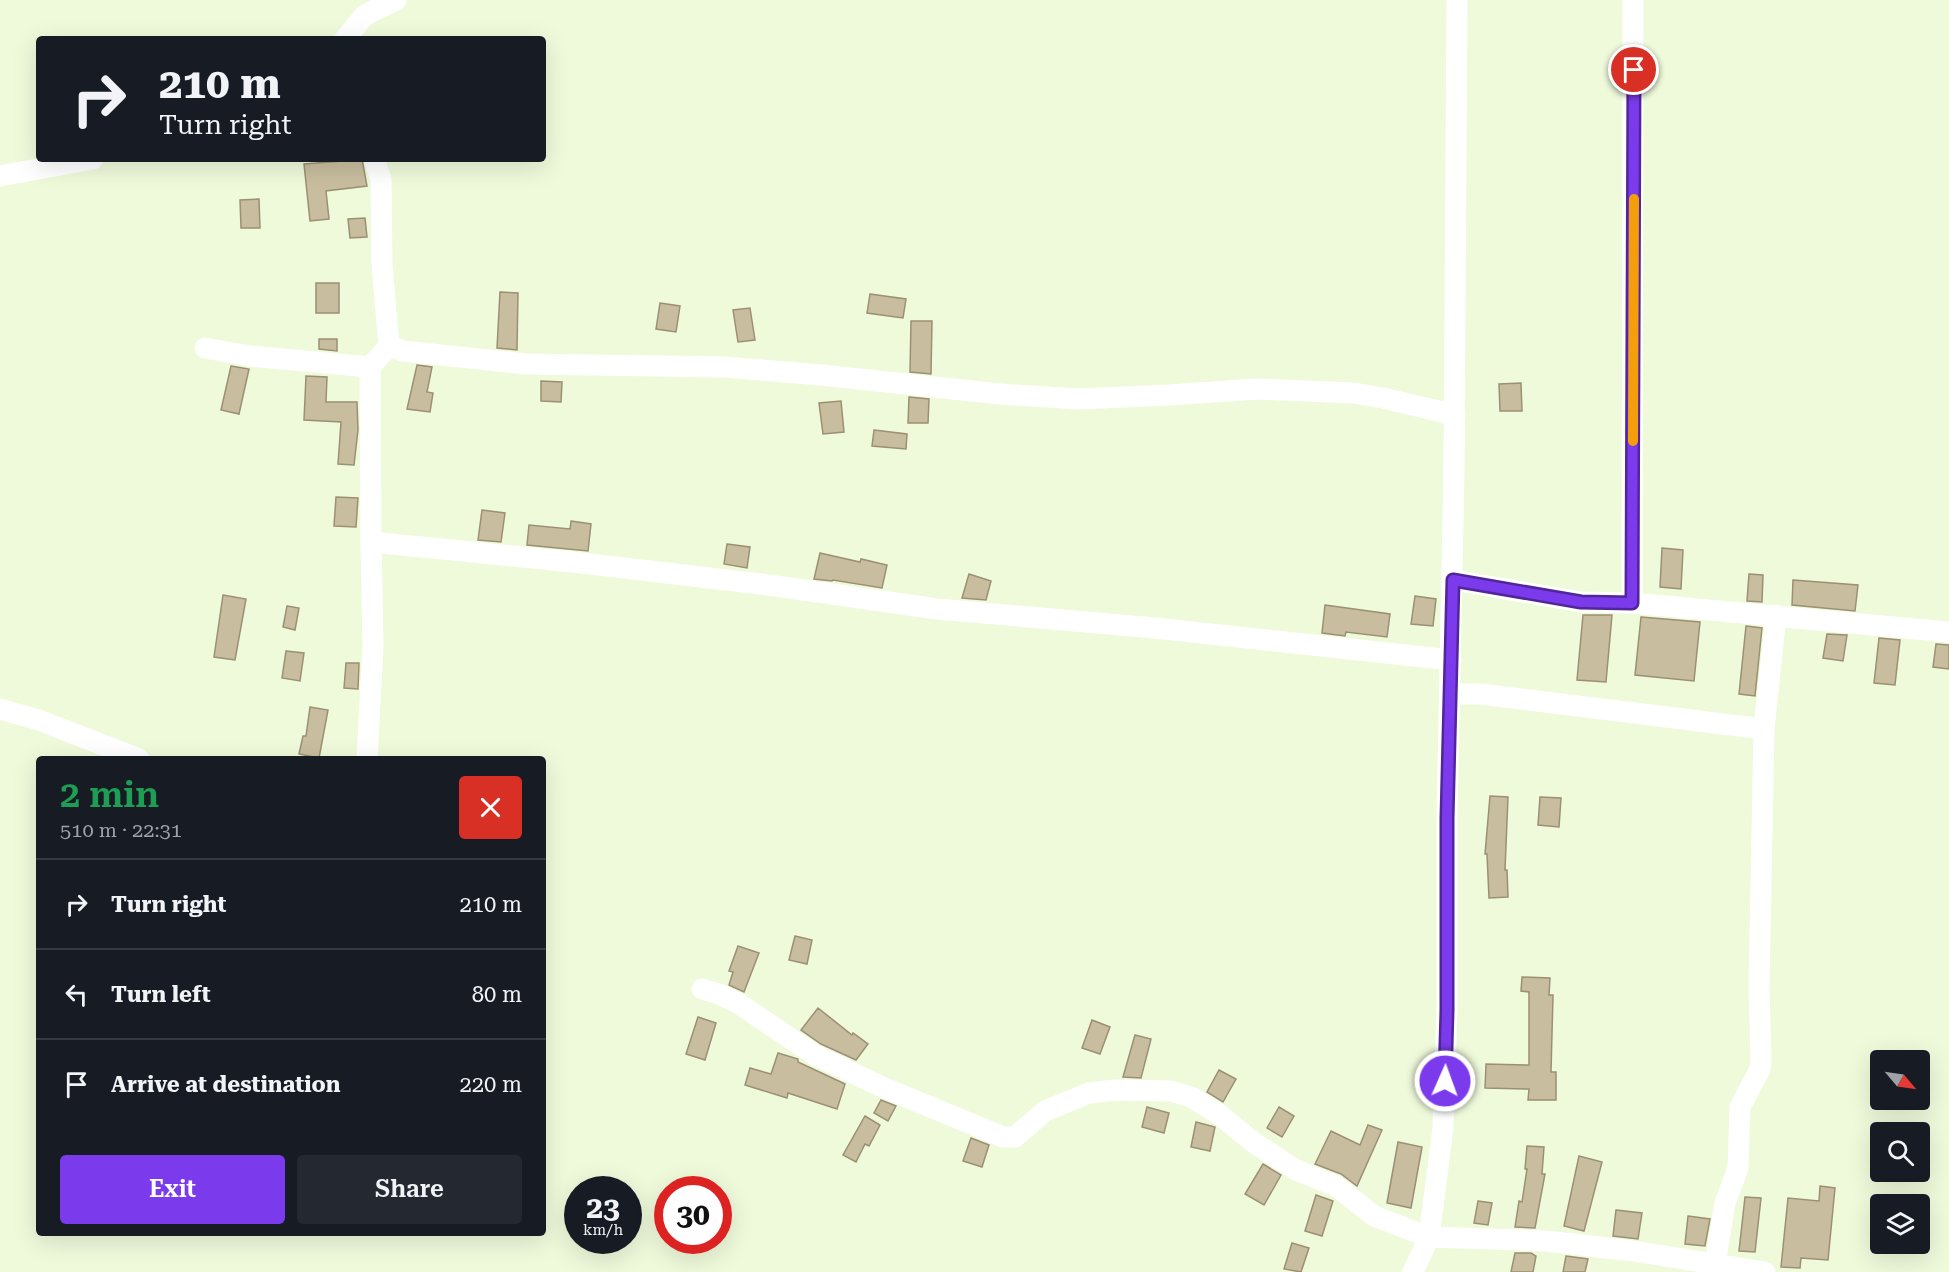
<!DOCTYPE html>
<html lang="en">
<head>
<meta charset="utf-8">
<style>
  :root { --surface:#171b24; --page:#242831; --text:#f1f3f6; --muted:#9ea1a6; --line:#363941; --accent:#7c3aed }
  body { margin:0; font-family:"Roboto Serif",serif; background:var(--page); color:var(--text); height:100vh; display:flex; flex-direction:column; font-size:22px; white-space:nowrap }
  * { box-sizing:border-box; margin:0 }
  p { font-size:20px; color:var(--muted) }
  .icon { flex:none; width:33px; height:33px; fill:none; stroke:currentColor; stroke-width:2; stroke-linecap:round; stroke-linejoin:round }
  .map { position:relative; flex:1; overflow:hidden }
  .details { position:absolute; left:36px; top:756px; width:510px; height:480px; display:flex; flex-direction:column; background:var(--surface); border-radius:6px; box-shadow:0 6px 24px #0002 }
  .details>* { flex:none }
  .top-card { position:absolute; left:36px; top:36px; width:510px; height:126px; border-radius:6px; box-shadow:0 6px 24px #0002; background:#171b24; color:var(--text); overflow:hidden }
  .needle { width:39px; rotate:119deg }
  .tools { position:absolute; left:1870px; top:1050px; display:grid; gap:12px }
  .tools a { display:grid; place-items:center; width:60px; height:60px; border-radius:6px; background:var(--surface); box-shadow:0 6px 24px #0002; font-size:30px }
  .speed { position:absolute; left:564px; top:1176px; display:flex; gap:12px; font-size:30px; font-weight:700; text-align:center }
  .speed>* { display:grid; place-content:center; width:78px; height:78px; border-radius:50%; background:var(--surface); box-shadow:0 6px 24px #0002; line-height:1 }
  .speed small { font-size:15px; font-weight:400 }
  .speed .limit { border:9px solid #d22; background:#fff; color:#111 }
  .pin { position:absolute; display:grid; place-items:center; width:51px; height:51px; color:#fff; margin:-26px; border:3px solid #fff; border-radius:50%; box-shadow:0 2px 6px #0007 }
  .me { position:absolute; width:66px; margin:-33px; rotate:2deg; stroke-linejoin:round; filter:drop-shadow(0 0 4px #0008) }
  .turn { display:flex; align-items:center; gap:21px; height:126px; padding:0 24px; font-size:27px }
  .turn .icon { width:78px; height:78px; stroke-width:2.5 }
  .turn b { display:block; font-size:42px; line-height:51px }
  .round { display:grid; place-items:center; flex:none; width:63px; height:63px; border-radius:6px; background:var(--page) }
  .summary { display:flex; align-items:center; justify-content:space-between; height:102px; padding:0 24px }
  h1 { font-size:36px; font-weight:600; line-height:45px; color:#1e9e55 }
  .primary-button { display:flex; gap:12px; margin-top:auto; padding:12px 24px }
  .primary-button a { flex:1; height:69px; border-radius:6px; background:var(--accent); color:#fff; font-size:24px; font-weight:600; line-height:69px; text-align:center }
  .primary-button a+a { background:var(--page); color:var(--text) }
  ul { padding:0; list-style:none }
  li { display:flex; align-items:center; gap:18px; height:90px; padding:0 24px; border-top:2px solid var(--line) }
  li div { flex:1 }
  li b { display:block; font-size:22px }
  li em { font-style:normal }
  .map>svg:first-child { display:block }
  .building { fill:#c8be9f; stroke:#9b9073; stroke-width:1.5 }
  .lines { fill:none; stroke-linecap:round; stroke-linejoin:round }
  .minor { stroke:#fff; stroke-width:21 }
  .route-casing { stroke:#51269a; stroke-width:15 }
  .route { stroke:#7c3aed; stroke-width:10 }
  .slow { stroke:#f59e0b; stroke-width:10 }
</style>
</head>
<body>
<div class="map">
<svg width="1949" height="1272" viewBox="0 0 1949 1272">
  <rect width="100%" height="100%" fill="#effadb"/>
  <g class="building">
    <path d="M342,159H362L367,186L326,191L329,219L310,221L304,164L342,161Z"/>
    <path d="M259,199L260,228H241L240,200Z"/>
    <path d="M365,218L367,237L350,238L348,219Z"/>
    <rect x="316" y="283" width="23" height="30"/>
    <path d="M500,292L518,293L517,350L497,348Z"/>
    <path d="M870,294L906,299L903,318L867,313Z"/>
    <path d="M660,303L680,306L676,332L656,329Z"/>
    <path d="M750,308L755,340L738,342L733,310Z"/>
    <path d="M911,321H932L931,374L910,372Z"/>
    <path d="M319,339H337V351L319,349Z"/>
    <path d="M417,365L432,367L427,392L433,393L430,412L407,409Z"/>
    <path d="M231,366L249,369L239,414L221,410Z"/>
    <path d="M306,376L327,377L326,402H357L358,430L354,465L338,464L341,422L304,420Z"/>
    <path d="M541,381L562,382L561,402L541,401Z"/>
    <path d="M1521,383L1522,411H1500L1499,384Z"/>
    <path d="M909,397L929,399L928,423H908Z"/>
    <path d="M841,401L844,432L823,434L819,403Z"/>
    <path d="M874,430L907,434L906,449L872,446Z"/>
    <path d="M336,497L358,498L356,527L334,526Z"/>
    <path d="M482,510L505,513L501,542L478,540Z"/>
    <path d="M571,521L591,524L588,551L527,545L529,525L570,529Z"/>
    <path d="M727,544L750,547L747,568L724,564Z"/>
    <path d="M1662,548L1683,550L1681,589L1660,587Z"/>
    <path d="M820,553L860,562L861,559L887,565L882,588L833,580L832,581L814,579Z"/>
    <path d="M969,574L991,581L986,600L962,598Z"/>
    <path d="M1749,574L1763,575L1762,602L1747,601Z"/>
    <path d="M1793,580L1858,585L1855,611L1792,605Z"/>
    <path d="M223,595L246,599L235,660L214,657Z"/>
    <path d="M1415,596L1436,599L1433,626L1411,624Z"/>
    <path d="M1325,605L1390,614L1387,637L1346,632L1345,636L1322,633Z"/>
    <path d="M287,606L299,608L295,630L283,627Z"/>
    <path d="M1583,615H1612L1606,682L1577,680Z"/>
    <path d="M1641,617L1700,622L1694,681L1635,675Z"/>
    <path d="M1746,626L1762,628L1755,696L1739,694Z"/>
    <path d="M1827,634L1847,635L1843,661L1823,658Z"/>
    <path d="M1879,638L1900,640L1895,685L1874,683Z"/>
    <path d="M1936,644L1949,645V669L1933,667Z"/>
    <path d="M286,651L304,653L300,681L282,678Z"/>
    <path d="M346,663H359L358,689L344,688Z"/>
    <path d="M310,707L328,710L319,758L299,754L303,736H306Z"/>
    <path d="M1490,796L1508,797L1505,870H1507L1508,897L1489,898L1487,854H1485Z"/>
    <path d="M1540,797L1561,798L1559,827L1538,825Z"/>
    <path d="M795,936L812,940L807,964L789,960Z"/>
    <path d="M738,946L759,953L744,992L729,985L733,972L729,971Z"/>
    <path d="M1522,977L1550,978L1549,995H1553L1551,1072H1556V1100H1528L1529,1089L1485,1088L1486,1064L1529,1065V992L1521,991Z"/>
    <path d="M818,1008L852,1035L853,1033L868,1044L856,1060L821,1044L801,1030Z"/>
    <path d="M698,1017L716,1023L705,1060L686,1054Z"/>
    <path d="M1092,1020L1110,1027L1100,1054L1082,1048Z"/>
    <path d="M1135,1035L1151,1039L1141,1078L1123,1077Z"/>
    <path d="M778,1053L798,1059V1062L845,1084L837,1109L788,1093L787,1098L745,1085L750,1068L771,1074Z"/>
    <path d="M1219,1070L1236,1079L1223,1102L1207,1092Z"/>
    <path d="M881,1100L896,1106L888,1121L874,1113Z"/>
    <path d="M1147,1107L1169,1113L1164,1133L1142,1127Z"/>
    <path d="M1279,1107L1294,1116L1282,1137L1267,1128Z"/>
    <path d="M865,1116L880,1125L869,1146L865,1144L856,1162L843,1155Z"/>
    <path d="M1196,1122L1215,1127L1210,1151L1191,1147Z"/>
    <path d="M1368,1125L1382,1130L1357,1186L1341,1174L1315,1164L1331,1131L1360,1145Z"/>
    <path d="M971,1138L989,1145L982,1167L963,1161Z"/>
    <path d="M1398,1142L1422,1147L1411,1208L1387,1203Z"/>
    <path d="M1527,1146L1544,1147L1542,1174H1545L1535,1228L1515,1227L1519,1201L1522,1202L1527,1169H1525Z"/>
    <path d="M1579,1156L1602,1162L1584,1231L1564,1226Z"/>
    <path d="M1263,1164L1281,1175L1264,1205L1245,1194Z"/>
    <path d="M1820,1186L1835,1188L1828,1260L1801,1258L1800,1268L1781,1267L1788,1198L1819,1201Z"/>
    <path d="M1316,1195L1333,1201L1322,1236L1305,1231Z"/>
    <path d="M1745,1197L1761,1198L1755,1252L1739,1251Z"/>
    <path d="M1478,1201L1492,1203L1488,1225L1474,1223Z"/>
    <path d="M1616,1210L1642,1213L1638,1239L1613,1236Z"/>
    <path d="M1688,1216L1710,1219L1705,1246L1685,1244Z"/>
    <path d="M1292,1243L1309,1248L1301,1272L1284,1269Z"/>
    <path d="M1515,1253H1531L1536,1256L1533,1272H1511Z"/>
    <path d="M1566,1256L1588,1259L1585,1272H1563Z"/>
  </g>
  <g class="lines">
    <g class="minor">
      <path d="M345,39L365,15L396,0"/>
      <path d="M0,176L93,159"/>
      <path d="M389,346L403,351L526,364L724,367L821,375L1000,394L1078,399L1169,395L1257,389L1354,393L1383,398L1455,415"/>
      <path d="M205,348L250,356L370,367"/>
      <path d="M371,542L370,367L389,346L382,265L381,179L374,159"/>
      <path d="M1453,580L1581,602L1632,603L1949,632"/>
      <path d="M1632,603L1633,0"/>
      <path d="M1450,694H1480L1764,729L1776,615"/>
      <path d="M0,709L39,720L139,759"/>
      <path d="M367,759L373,646L371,542L573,562L761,584L937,609L1155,628L1451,660"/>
      <path d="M702,989L719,994L738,1003L815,1055L882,1087L1003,1137H1015L1045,1111L1089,1093L1116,1090L1171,1091L1191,1097L1220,1115L1253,1142L1296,1170L1336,1186L1374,1216L1429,1237L1546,1241L1633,1251L1765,1272"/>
      <path d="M1715,1264L1725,1203L1738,1168L1740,1107L1760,1069L1761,1059L1759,987L1764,729"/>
      <path d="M1413,1272L1429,1237L1443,1128L1447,1010V818L1454,470L1457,0"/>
    </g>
  </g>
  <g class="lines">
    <defs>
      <path id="route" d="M1445,1081L1447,1010V818L1453,580L1581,602L1632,603L1634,70"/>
    </defs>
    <use href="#route" class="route-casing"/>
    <use href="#route" class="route"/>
    <path class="slow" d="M1633,441L1634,199"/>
  </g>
</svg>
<div class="tools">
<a><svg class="needle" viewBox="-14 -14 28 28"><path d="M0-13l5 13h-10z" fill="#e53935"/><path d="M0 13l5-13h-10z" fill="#9ea1a6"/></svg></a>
<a><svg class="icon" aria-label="search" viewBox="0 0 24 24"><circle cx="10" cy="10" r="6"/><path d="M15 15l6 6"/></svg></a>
<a><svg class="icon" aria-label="layers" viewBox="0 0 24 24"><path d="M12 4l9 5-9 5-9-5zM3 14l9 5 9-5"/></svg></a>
</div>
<div class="speed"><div>23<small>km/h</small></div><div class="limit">30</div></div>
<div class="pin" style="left:1634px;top:70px;background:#d93025"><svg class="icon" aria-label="arrive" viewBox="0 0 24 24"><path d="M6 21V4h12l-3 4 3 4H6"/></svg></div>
<svg class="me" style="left:1445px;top:1081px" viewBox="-20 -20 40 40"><circle r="17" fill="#7c3aed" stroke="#fff" stroke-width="3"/><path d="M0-11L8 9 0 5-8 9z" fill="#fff"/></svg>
<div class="top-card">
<div class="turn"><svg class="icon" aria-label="right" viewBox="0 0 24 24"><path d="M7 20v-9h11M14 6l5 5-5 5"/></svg><div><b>210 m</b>Turn right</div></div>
</div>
<section class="details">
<div class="summary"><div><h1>2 min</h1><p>510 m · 22:31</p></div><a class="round" style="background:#d93025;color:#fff"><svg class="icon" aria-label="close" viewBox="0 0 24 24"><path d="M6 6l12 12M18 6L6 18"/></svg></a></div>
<ul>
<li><svg class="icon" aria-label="right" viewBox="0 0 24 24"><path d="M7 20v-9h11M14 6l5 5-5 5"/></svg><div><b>Turn right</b></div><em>210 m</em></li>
<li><svg class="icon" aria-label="left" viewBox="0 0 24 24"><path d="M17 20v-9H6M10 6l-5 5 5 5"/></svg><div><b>Turn left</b></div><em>80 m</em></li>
<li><svg class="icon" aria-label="arrive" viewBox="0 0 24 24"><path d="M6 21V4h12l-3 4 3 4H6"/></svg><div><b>Arrive at destination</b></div><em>220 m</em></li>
</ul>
<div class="primary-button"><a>Exit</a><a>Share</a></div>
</section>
</div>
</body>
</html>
